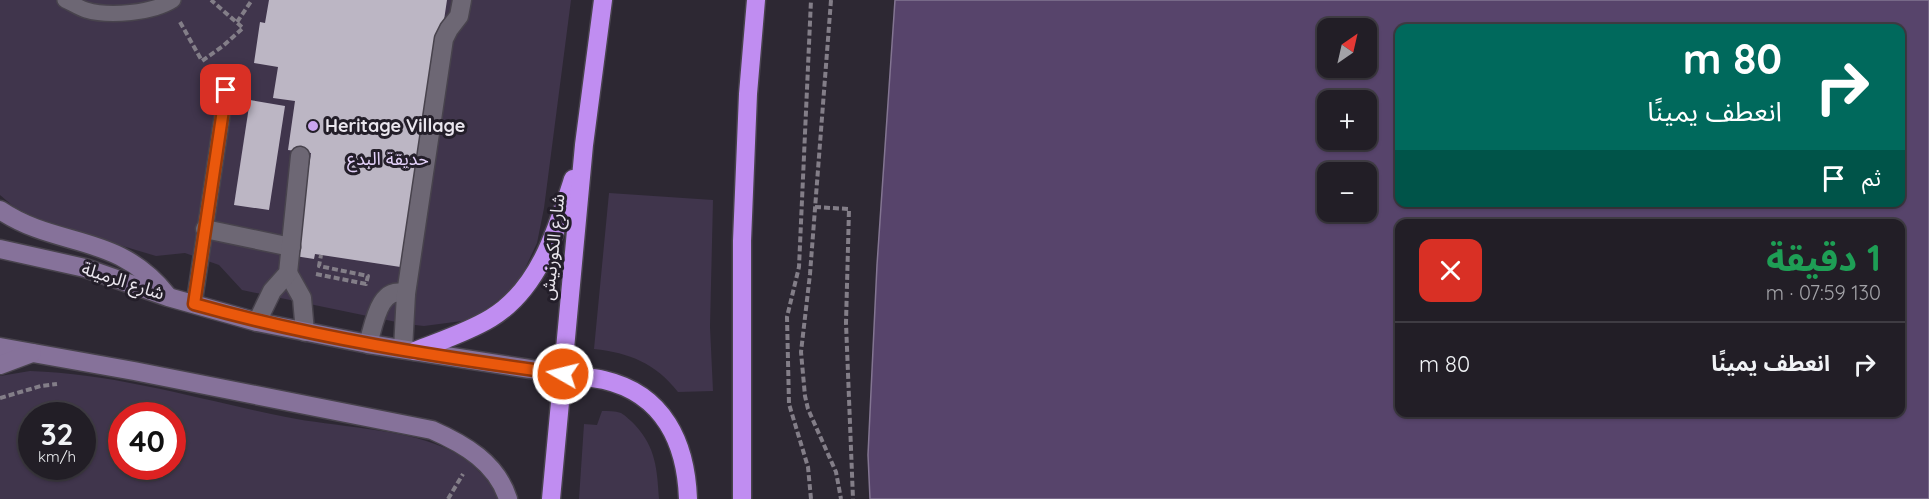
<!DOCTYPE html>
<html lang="ar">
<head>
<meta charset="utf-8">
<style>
  :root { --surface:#221e26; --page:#2a272e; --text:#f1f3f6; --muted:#a2a2a7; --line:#3f3c43 }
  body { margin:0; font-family:Quicksand,"Noto Sans Arabic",sans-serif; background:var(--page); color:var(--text); direction:rtl; height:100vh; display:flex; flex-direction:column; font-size:22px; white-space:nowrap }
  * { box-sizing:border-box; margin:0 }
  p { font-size:20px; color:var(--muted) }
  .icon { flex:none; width:33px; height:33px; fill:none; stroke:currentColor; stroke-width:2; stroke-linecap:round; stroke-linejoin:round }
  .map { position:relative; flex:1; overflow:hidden; direction:ltr }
  .drawer { position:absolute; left:1395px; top:219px; width:510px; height:198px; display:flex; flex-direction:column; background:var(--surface); border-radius:12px; box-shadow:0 2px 4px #0004,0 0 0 2px var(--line); direction:rtl }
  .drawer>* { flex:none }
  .guide { position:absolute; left:1395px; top:24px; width:510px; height:183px; border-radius:12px; box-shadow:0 2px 4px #0004,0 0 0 2px var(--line); direction:rtl; background:#00695c; color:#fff; overflow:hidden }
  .needle { width:39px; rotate:34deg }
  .fabs { position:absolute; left:1317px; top:18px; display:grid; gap:12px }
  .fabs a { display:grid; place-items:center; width:60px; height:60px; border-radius:12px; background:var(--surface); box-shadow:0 2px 4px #0004,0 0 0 2px var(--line); font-size:30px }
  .speed { position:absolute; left:18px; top:402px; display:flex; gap:12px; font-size:30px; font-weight:700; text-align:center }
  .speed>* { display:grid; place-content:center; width:78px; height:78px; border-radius:50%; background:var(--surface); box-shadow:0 2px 4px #0004,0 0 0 2px var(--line); line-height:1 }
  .speed small { font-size:15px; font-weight:400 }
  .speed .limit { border:9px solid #d22; background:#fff; color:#111 }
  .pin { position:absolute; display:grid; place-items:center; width:51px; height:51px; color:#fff; margin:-26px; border-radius:12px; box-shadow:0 3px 9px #0006 }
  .me { position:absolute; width:66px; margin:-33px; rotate:278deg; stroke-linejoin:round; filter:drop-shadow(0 0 4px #0008) }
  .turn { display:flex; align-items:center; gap:21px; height:126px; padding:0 24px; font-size:27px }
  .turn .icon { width:78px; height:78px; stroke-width:2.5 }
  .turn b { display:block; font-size:42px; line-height:51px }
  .then { display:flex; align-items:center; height:57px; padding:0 24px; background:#0003; gap:12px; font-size:22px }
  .round { display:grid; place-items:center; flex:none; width:63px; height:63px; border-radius:12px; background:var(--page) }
  .headline { display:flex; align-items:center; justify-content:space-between; height:102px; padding:0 24px }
  h1 { font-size:36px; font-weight:700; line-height:45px; color:#1e9e55 }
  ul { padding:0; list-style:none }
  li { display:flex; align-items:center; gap:18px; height:84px; padding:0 24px; border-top:2px solid var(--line) }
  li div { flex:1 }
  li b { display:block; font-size:22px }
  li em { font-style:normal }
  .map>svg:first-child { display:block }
  .green { fill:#40354c; fill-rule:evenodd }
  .water { fill:#57446b; stroke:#837592; stroke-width:1.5; fill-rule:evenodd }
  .building { fill:#bcb6c4 }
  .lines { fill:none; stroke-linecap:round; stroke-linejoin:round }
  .lane-casing { stroke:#48434d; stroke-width:18 }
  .street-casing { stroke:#48434d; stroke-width:21 }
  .secondary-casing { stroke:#48434d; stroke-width:21 }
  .highway-casing { stroke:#48434d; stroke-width:21 }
  .path { stroke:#837e88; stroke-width:4; stroke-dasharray:6 3; stroke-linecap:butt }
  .lane { stroke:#6d6774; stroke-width:15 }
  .street { stroke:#6d6774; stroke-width:18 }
  .secondary { stroke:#86729a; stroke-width:18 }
  .highway { stroke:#c08df1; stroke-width:18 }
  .route-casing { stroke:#983908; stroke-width:15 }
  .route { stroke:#ea580c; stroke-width:10 }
  .poi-dot { fill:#c9a5ee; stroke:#231e29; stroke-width:2 }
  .labels { text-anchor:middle; stroke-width:6; stroke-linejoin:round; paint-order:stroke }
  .poi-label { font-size:18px; font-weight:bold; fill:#eae6ee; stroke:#231e29; text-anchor:start }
  .park-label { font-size:18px; fill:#e3d1f9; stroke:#231e29 }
  .street-label { font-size:18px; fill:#eae6ee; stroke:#231e29 }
</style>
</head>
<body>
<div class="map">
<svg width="1929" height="499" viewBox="0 0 1929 499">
  <rect width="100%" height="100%" fill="#2d2833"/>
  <g class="green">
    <path d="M0,0H571L544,208L537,243L521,277L509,292L479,314L462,321L424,326L406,324L242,290L219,265L185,253L156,256L79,233L45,222L14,207L0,195Z"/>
    <path d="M609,193L713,200L710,327L713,391L678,392C655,363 630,353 594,349Z"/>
    <path d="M30,371C118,374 201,400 286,417C335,427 399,428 443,447C467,457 487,476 499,499H0V376ZM32,416H82V466H32ZM122,416H172V466H122Z"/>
    <path d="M602,411C608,411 615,411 621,413C626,416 631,421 635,425C656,448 657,469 659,499H579L584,424L597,425Z"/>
  </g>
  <path class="water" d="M895,0H1929V499H870L868,455L877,265ZM1328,28H1366V68H1328ZM1400,28H1900V202H1400ZM1328,100H1366V140H1328ZM1328,172H1366V212H1328ZM1400,224H1900V412H1400Z"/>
  <g class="building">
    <path d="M269,0H447L407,268L315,254L314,259L295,256L311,153L288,150L295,101L273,98L278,67L254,63L260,22L265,23Z"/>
    <path d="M250,100L285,106L269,210L234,205Z"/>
  </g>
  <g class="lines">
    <defs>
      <g id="lane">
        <path d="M65,0C72,3 79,8 86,10C109,17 153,13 173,0"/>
        <path d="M194,304L226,90"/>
      </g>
      <g id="street">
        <path d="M205,229L291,247"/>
        <path d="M288,273L302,298L305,332"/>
        <path d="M257,322L272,291L288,273L300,156"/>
        <path d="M368,344C374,325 379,284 406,294"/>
        <path d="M403,349L406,294L444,39L449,29L459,16L462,0"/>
      </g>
      <g id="secondary">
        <path d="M0,210C58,249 117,232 167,295"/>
        <path d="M0,249L85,268L168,297L257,322L368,344L563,374"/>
        <path d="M0,347L134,371L432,430C464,444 497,463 508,499"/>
        <path d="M0,365L32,353"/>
      </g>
      <g id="highway">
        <path d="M415,351C440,341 468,332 491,318C539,289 557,229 573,179"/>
        <path d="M563,374C577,376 591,377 604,380C664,394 686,443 688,499"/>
        <path d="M551,499L584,145L603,0"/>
        <path d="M742,499V241L748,94L756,0"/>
      </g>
    </defs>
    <use href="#lane" class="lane-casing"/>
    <use href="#street" class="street-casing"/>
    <use href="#secondary" class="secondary-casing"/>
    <use href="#highway" class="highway-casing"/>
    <g class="path">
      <path d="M831,0L810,274L801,352L805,396L808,409L836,472L841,499"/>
      <path d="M180,22L202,61L223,46L243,28L211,0"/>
      <path d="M237,22L252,0"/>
      <path d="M815,207L849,209L846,323L853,499"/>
      <path d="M316,274L366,284L368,276L319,266L321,255"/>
      <path d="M0,398L41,386L57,384"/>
      <path d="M448,499L463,474"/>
      <path d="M811,499L808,467L789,404L787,317L799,267L811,0"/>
    </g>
    <use href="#lane" class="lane"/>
    <use href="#street" class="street"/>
    <use href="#secondary" class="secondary"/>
    <use href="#highway" class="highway"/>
  </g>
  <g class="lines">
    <defs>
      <path id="route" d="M226,90L194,304C314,338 439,357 563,374"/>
    </defs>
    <use href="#route" class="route-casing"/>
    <use href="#route" class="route"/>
  </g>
  <circle class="poi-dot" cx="313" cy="126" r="6"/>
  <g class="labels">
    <g class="poi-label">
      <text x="325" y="132">Heritage Village</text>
    </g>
    <g class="park-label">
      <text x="388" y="165">حديقة البدع</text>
    </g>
    <g class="street-label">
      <text transform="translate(553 247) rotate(-84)" y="6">شارع الكورنيش</text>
      <text transform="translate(123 281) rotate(18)" y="6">شارع الرميلة</text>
    </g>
  </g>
</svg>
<div class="fabs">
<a><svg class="needle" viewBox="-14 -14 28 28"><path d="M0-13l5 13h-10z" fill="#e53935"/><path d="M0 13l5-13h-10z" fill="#a2a2a7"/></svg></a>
<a>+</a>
<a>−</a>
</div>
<div class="speed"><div>32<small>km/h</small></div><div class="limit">40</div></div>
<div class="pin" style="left:226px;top:90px;background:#d93025"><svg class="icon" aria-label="arrive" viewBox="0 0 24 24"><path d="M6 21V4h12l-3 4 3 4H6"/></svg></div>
<svg class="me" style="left:563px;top:374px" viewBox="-20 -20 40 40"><circle r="17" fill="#ea580c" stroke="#fff" stroke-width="3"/><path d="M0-11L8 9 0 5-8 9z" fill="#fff"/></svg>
<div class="guide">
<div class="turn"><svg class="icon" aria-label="right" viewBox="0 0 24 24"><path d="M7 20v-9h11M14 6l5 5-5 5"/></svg><div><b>80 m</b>انعطف يمينًا</div></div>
<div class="then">ثم<svg class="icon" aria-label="arrive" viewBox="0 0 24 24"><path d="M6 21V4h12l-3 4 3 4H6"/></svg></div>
</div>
<section class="drawer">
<div class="headline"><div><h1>1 دقيقة</h1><p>130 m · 07:59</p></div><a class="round" style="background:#d93025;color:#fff"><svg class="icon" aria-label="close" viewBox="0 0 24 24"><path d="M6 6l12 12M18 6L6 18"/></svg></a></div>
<ul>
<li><svg class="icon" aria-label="right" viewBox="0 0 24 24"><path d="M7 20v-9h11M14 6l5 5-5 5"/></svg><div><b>انعطف يمينًا</b></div><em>80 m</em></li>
</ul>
</section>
</div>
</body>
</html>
